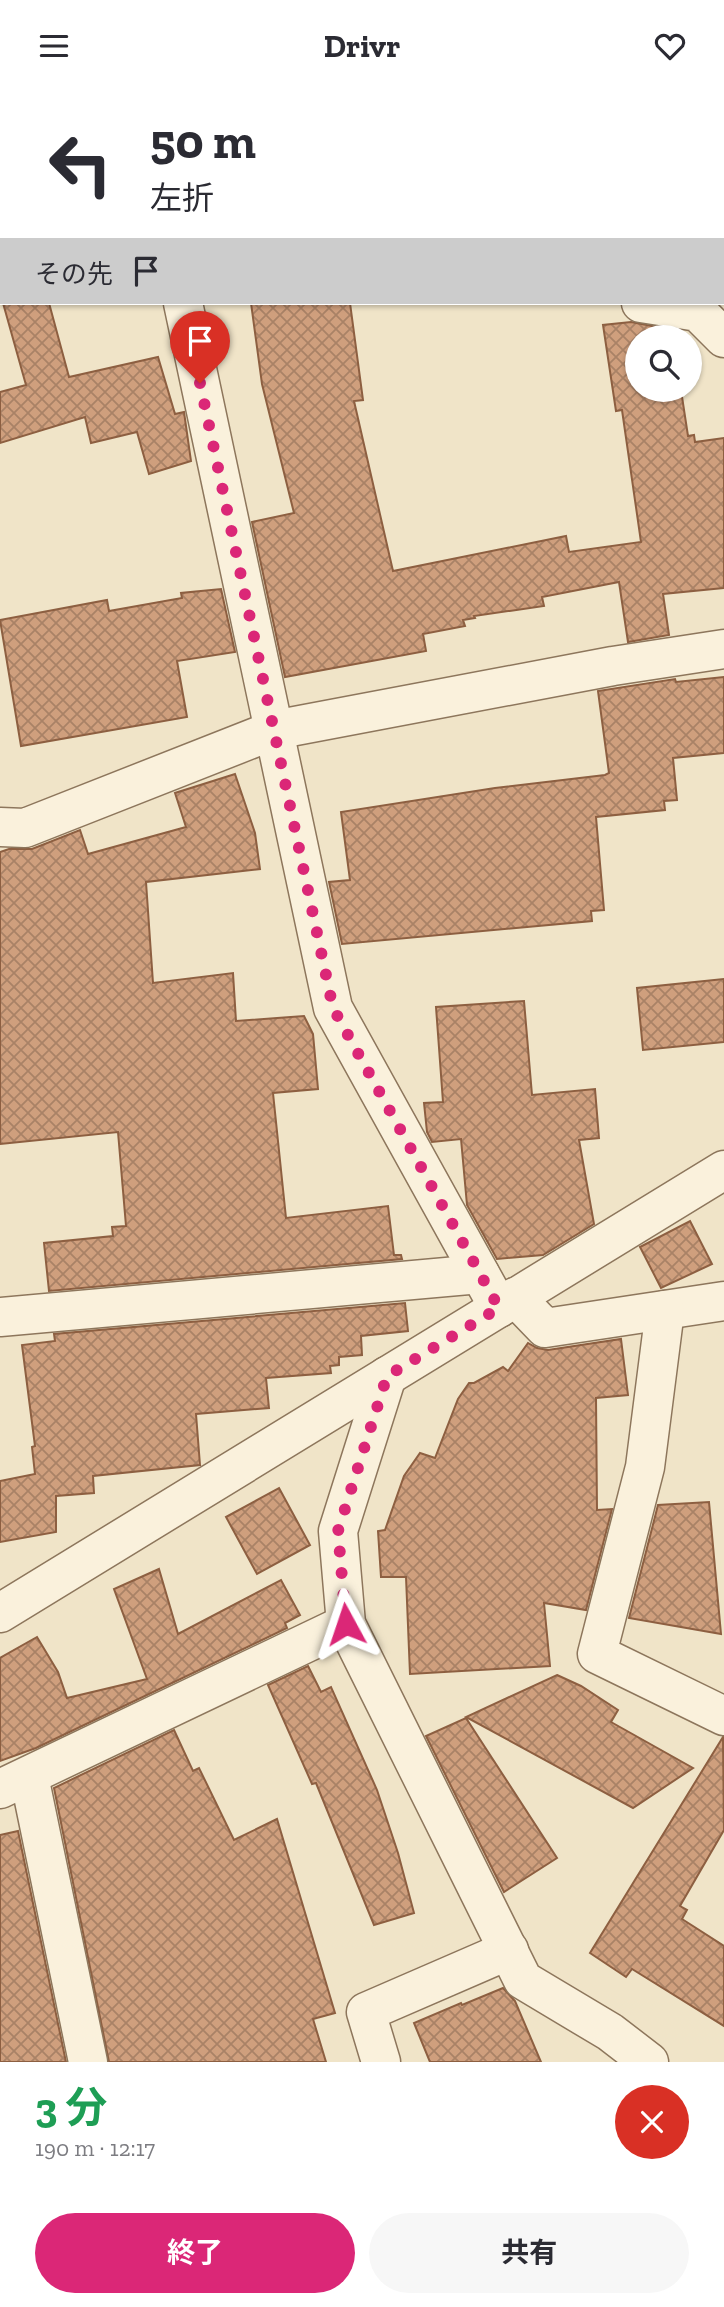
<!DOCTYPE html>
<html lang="ja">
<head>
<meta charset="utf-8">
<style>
  :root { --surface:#fff; --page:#f7f7f7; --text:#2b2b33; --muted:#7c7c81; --accent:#db2777 }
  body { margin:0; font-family:"Zilla Slab","Noto Sans JP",serif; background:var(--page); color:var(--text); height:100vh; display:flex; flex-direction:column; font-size:26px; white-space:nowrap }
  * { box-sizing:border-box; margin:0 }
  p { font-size:23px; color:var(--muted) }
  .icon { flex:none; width:38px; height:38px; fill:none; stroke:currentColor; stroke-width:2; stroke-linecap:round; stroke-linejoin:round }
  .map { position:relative; height:1971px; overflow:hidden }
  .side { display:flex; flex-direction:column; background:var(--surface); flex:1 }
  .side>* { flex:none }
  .banner { position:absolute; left:0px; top:0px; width:724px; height:214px; box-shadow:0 2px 5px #0004; background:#fff; color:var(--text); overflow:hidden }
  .controls { position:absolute; left:625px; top:234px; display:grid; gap:14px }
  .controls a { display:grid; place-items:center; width:77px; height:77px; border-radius:50%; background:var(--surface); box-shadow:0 2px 5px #0004; font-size:35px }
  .pin { position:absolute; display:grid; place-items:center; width:60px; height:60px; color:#fff; margin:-72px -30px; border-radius:50% 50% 50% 0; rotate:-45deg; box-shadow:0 0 7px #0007 }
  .pin .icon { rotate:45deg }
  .me { position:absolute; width:77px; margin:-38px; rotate:355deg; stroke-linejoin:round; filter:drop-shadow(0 0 5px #0008) }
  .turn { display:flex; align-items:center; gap:24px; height:147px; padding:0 35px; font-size:32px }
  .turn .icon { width:91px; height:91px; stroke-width:2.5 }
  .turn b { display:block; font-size:49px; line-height:60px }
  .then { display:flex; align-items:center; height:66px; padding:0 35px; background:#0003; gap:14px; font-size:26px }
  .round { display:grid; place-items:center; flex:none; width:74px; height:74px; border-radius:37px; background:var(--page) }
  .overview { display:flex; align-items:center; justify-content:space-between; height:119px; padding:0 35px }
  h1 { font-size:42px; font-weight:700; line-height:52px; color:#1e9e55 }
  .action { display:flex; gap:14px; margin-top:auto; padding:14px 35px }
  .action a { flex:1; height:80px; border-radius:42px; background:var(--accent); color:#fff; font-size:28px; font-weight:700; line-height:80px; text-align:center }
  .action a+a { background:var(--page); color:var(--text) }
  header { display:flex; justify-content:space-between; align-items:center; height:91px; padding:0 35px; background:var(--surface); font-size:32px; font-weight:700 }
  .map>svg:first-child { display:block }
  .building { fill:url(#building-cross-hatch); stroke:#8d5f41; stroke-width:2 }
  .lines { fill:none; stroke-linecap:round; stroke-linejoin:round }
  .minor-casing { stroke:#8d765c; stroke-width:41 }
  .minor { stroke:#faf1dc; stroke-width:38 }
  .route { stroke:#db2777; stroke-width:12; stroke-dasharray:0 21.6 }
</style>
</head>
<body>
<header><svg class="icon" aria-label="menu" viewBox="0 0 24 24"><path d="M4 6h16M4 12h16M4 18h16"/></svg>Drivr<svg class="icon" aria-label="heart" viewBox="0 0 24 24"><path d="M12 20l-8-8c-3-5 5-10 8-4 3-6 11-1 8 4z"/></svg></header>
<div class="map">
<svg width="724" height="1971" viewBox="0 0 724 1971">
  <defs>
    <pattern id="building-cross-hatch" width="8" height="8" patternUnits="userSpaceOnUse" patternTransform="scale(1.75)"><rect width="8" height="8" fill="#cf9f7d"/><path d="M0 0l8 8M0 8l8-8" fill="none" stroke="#a98266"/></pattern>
  </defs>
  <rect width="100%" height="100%" fill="#f0e4c8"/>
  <g class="building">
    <path d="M3,212H49L69,286L158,266L175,323L184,321L191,370L149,383L137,341L91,352L85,326L0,352V301L26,294Z"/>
    <path d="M251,212H350L363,309L354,310L393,480L566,445L569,461L641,451L622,319L616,320L603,234L631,231L673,239L674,247H637V299H681L688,345L694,344L695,351L724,347V497L663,503L669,544L628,551L619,491L542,506L544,515L474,525L475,527L463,529L465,535L423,543L426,560L285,586L252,431L294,422L262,293Z"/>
    <path d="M221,498L235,561L177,570L187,626L21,655L0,529L107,509L109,520L182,507L181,502Z"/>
    <path d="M724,586V662L673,667L677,709L664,710L665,719L596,726L604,819L591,820L592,830L342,853L329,791L350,789L341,721L495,697L605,684L609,682L598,600L675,588L676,591Z"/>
    <path d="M235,683L255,742L260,778L146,791L153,892L233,882L236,930L304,925L313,943L318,998L273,1002L286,1127L388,1115L394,1164H401L402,1168L49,1200L44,1152L113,1145L112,1136L126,1135L118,1041L0,1053V761L9,758H32L80,739L88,763L186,736L175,702Z"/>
    <path d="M724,888V951L643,959L637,897Z"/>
    <path d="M524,910L532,1004L595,998L599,1047L579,1049L594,1133L543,1164L497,1168L467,1114L461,1048L432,1051L427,1041L424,1012L443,1011L436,916Z"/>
    <path d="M690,1130L712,1173L661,1197L640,1156Z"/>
    <path d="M405,1212L408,1240L361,1245L362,1264L339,1266V1274L330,1275L331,1282L266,1287L269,1317L196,1323L200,1374L93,1385L94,1402L56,1405V1441L0,1451V1390L35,1383L32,1356L35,1355L22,1254L55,1250L54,1243Z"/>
    <path d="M621,1248L628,1304L596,1307L597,1419L612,1418L586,1519L544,1512L550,1575L410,1583L406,1486H381L378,1440L385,1439L404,1385L420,1362L435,1367L458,1308L469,1292H474L503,1276L508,1280L528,1252L537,1257L548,1259Z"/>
    <path d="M279,1397L310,1454L257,1483L226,1426Z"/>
    <path d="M709,1411L721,1543L629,1527L658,1414Z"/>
    <path d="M159,1478L178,1543L281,1489L300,1524L285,1532L287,1537L36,1657L0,1670V1567L37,1546L58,1581L67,1607L147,1588L114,1498Z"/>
    <path d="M308,1575L321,1601L331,1596L377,1699L398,1762L414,1822L374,1834L316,1692L312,1693L268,1594Z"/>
    <path d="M557,1584L581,1595L618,1619L611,1631L693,1677L633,1717L466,1626Z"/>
    <path d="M466,1627L557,1767L504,1801L426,1645Z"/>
    <path d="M174,1639L193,1680L199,1677L234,1749L277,1728L335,1922L313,1928L326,1971H109L54,1697Z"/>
    <path d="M723,1646L724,1739L680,1815L687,1819L682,1828L724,1855V1935L632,1878L626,1886L590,1862Z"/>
    <path d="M18,1740L66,1971H0V1744Z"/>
    <path d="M503,1897L515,1910L541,1971H430L414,1932L461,1912L462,1914Z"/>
  </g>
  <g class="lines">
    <defs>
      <g id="minor">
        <path d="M138,0V2"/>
        <path d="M187,0L189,2"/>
        <path d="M183,212L333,917L499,1217"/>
        <path d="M641,212L698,221L724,247"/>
        <path d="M0,736L25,737L274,639L613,575L724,558"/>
        <path d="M515,1206L545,1237L724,1210"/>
        <path d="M665,1219L645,1376L597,1563L724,1625"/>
        <path d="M0,1226L480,1183"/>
        <path d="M387,1285L338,1440L346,1533L523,1889L610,1941L649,1971"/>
        <path d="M0,1522L724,1079"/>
        <path d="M29,1685L88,1971"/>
        <path d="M0,1698L346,1533"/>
        <path d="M381,1971L366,1921L509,1859"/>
      </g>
    </defs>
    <use href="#minor" class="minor-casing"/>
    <use href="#minor" class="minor"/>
  </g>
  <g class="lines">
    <path class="route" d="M200,292L333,917L499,1217L387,1285L338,1440L346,1533"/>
  </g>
</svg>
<div class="controls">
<a><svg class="icon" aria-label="search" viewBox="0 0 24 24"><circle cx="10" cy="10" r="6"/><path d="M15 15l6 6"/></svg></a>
</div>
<div class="pin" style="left:200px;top:292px;background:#d93025"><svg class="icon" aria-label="arrive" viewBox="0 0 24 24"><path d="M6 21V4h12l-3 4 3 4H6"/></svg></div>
<svg class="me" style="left:346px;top:1533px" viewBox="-20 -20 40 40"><path d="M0-17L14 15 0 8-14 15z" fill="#db2777" stroke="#fff" stroke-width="4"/></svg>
<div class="banner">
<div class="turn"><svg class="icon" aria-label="left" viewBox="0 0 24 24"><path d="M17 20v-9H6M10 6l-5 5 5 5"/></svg><div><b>50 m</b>左折</div></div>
<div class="then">その先<svg class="icon" aria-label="arrive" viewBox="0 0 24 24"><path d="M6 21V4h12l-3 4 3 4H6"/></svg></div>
</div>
</div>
<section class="side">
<div class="overview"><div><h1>3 分</h1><p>190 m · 12:17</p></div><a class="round" style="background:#d93025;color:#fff"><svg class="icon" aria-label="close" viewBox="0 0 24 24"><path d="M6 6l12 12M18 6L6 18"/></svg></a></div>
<div class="action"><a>終了</a><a>共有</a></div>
</section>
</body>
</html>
